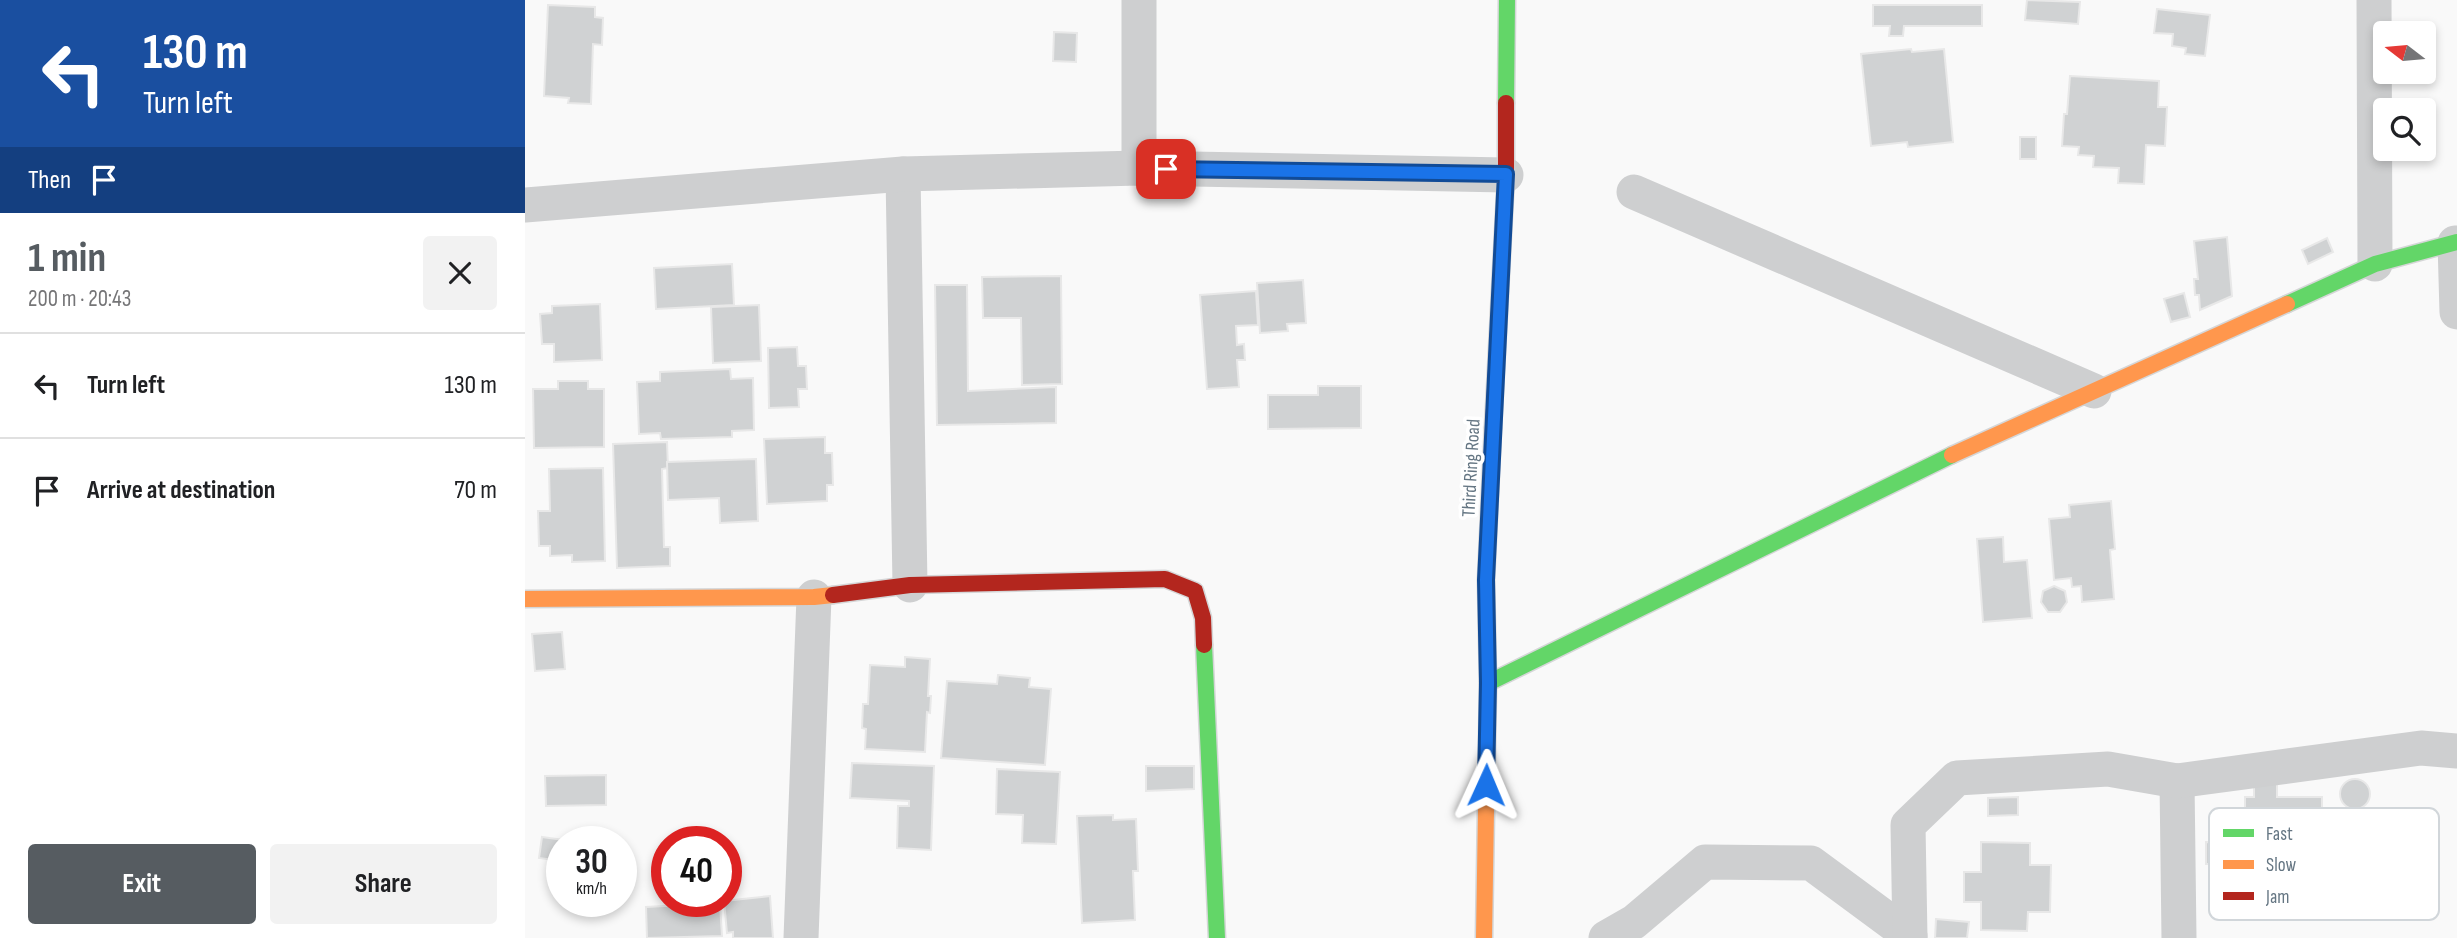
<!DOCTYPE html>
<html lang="en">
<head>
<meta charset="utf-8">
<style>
  :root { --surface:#fff; --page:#f2f2f2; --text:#202124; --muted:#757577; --line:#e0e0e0; --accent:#565c61 }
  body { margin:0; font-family:"Sofia Sans Condensed",sans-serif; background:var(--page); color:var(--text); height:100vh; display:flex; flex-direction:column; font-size:26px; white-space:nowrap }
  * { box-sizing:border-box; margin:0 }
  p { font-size:23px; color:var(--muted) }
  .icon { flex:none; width:38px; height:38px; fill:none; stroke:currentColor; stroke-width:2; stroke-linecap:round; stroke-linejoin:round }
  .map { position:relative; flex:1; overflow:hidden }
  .side { display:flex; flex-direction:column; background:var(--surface); width:525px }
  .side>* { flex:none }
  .guide { background:#1a4fa0; color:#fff; overflow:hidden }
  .needle { width:46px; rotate:286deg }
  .controls { position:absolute; left:1848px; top:21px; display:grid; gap:14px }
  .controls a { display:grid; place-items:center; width:63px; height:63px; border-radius:7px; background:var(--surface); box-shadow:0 4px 10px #0003; font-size:35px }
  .speed { position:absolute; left:21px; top:826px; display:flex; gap:14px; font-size:35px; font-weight:700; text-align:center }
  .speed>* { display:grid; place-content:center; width:91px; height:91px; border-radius:50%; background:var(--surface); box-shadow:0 4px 10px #0003; line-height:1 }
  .speed small { font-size:18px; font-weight:400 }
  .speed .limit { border:10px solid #d22; background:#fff; color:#111 }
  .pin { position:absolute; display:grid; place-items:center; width:60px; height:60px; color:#fff; margin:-30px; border-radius:14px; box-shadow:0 4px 10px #0006 }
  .me { position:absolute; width:77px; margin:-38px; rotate:1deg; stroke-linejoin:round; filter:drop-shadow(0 0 5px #0008) }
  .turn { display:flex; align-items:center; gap:24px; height:147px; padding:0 28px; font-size:32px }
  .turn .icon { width:91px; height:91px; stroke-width:2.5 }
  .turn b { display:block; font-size:49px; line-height:60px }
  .then { display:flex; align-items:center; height:66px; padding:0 28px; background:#0003; gap:14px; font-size:26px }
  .round { display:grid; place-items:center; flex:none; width:74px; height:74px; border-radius:7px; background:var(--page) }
  .summary { display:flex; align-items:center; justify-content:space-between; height:119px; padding:0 28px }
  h1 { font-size:42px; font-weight:700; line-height:52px; color:var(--accent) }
  .cta { display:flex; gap:14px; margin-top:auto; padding:14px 28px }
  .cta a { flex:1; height:80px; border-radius:7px; background:var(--accent); color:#fff; font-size:28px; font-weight:700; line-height:80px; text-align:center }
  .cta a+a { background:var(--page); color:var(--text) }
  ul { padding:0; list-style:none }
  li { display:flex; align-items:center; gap:21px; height:105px; padding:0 28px; border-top:2px solid var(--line) }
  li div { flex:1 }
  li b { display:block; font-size:26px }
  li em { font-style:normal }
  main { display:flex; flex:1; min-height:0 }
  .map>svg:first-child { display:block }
  .building { fill:#d0d2d3; stroke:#e8e8e8; stroke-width:2 }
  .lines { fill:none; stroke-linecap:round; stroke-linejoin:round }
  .fast-casing { stroke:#d5d6d7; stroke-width:19 }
  .slow-casing { stroke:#d5d6d7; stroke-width:19 }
  .jam-casing { stroke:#d5d6d7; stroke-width:19 }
  .street { stroke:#cecfd0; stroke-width:35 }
  .fast { stroke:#63d668; stroke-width:16 }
  .slow { stroke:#ff974d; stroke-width:16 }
  .jam { stroke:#b3261e; stroke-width:16 }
  .route-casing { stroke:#114b97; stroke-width:18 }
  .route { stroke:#1a73e8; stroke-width:12 }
  .labels { text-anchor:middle; stroke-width:7; stroke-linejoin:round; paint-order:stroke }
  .street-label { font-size:19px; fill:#657683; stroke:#fff }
  .key { fill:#fff; stroke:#d1d6da; stroke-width:2 }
  .key-label { font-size:19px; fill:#657683 }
</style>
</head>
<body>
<main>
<section class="side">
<div class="guide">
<div class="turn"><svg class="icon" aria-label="left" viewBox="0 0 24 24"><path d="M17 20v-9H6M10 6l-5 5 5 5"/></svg><div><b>130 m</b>Turn left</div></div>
<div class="then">Then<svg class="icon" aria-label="arrive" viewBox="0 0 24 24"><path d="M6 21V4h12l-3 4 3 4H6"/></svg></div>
</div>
<div class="summary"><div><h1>1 min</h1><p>200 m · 20:43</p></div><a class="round"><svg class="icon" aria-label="close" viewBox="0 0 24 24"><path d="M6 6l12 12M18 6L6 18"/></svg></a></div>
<ul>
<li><svg class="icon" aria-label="left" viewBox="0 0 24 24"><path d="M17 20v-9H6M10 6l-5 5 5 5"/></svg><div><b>Turn left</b></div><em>130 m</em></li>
<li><svg class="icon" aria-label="arrive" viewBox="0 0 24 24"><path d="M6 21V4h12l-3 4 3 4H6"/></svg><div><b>Arrive at destination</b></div><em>70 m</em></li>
</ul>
<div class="cta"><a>Exit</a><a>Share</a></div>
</section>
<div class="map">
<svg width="1932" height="938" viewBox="0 0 1932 938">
  <rect width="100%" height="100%" fill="#f9f9f9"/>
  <g class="building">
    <path d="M1502,0L1555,2L1553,24L1500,20Z"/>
    <path d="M23,5L70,7V17L78,18L77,45L68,44L66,104L43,103L44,98L19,96Z"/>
    <path d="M1348,5H1457V26H1379L1378,36H1364L1365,26H1348Z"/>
    <path d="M1632,9L1685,15L1680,56L1660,54L1661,48L1647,46L1648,34L1629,33Z"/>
    <path d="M529,32L552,33L551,62L528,61Z"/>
    <path d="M1386,49L1387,52L1419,49L1428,142L1383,147L1382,142L1346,146L1336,54Z"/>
    <path d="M1545,76L1634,81L1633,107H1642L1640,146L1621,145L1619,184L1593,183L1594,168L1568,167L1569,156L1553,155L1554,147L1537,146L1539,114H1542Z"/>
    <rect x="1495" y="137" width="16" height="22"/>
    <path d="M1702,237L1707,296L1675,310L1674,295H1670L1669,279H1673L1669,241Z"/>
    <path d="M1802,238L1808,252L1783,264L1777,250Z"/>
    <path d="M207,264L209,305L131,309L129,268Z"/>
    <path d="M536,276L537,384L497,385L496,318H458L457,277Z"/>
    <path d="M778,280L781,323L762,324L763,331L735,333L732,283Z"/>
    <path d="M410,285H442L443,391L531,387V423L412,425Z"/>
    <path d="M731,291L733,325L711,326L712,345L719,344L720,360H712L714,387L682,389L675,295Z"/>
    <path d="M1659,293L1665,317L1646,322L1639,299Z"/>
    <path d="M75,304L77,360L29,362V344H17L15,314L27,313V306Z"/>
    <path d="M234,305L236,361L188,363L186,307Z"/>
    <path d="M272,347L273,366H281L282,389H273L274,407L244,408L243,348Z"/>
    <path d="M205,369L206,379L228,378L229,430L207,431V437L136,439L135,433L114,434L112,382L135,381V372Z"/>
    <path d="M33,381H63V389H79V447L9,448L8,389H33Z"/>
    <path d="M793,386H836V428L743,429V395H793Z"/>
    <path d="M300,437V453H307L308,485H302V501L242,504L239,439Z"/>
    <path d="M142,442L143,468L137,469L139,547H145V566L92,568L88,444Z"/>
    <path d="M231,459L233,521L195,523L194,498L143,500L142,462Z"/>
    <path d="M78,468L80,561L47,562V555L25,556V546H14L13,511H25L24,469Z"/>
    <path d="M1586,501L1590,549L1585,550L1589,599L1557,602L1556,586L1547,587L1546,578L1529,580L1524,519L1545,517L1544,505Z"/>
    <path d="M1478,537L1479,562L1502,560L1507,618L1458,622L1452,539Z"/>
    <path d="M1529,586L1540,591L1542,602L1535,612H1523L1516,602L1518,591Z"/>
    <path d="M37,632L40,669L10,671L7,634Z"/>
    <path d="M380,657L405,659L403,696H406L405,713L402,712L400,752L340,749L341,729L337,728L338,704H343L345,665L380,667Z"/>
    <path d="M473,675L505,678L504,687L526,689L520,765L416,758L422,681L472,684Z"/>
    <path d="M327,763L409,766L406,850L372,848L373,806H384V801L325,798Z"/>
    <path d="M621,766H669V789L621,791Z"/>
    <path d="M472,769L535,772L531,844L497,843L498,815L471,814Z"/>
    <path d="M81,775V805L21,806L20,776Z"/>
    <circle cx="1830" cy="794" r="15"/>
    <path d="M1729,783H1752V797H1797V828H1789L1788,877H1796V913L1719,912V872H1723L1724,838H1720V797H1729Z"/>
    <path d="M1493,797V815L1463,816V798Z"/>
    <path d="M588,815V820L611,819L613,871H608L610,920L557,923L552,816Z"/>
    <path d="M17,837L39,840L37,842L36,861L14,858Z"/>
    <path d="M1456,842L1505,843V865H1526L1525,912H1503L1502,931L1456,930V902H1439V872H1456Z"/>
    <path d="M1681,842L1707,843V864H1681Z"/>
    <path d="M245,896L248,938H208V932L202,933L199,901Z"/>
    <path d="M195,903L197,936L122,938L121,907Z"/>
    <path d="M1411,919L1444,922L1442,938H1410Z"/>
  </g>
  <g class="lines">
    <defs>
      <g id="fast">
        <path d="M981,103L982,0"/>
        <path d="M1762,304L1850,264L1932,242"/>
        <path d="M679,645L692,938"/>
        <path d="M963,683L1427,455"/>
      </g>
      <g id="slow">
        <path d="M1427,455L1762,304"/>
        <path d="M0,599L289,597L308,595"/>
        <path d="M959,938L963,683L961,580L968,428"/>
      </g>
      <g id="jam">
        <path d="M968,428L981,175V103"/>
        <path d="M308,595L385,585L640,579L670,591L678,618L679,645"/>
      </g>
    </defs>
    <use href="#fast" class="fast-casing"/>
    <use href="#slow" class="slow-casing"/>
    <use href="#jam" class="jam-casing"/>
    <g class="street">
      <path d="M614,0V168"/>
      <path d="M1849,0L1850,264"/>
      <path d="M378,174L385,585"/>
      <path d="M1109,192L1569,391"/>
      <path d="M0,205L378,174L614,168L981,175"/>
      <path d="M1930,243L1932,312"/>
      <path d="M1652,781L1654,938"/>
      <path d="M276,938L289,597"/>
      <path d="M1081,938L1109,922L1180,862L1286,863L1385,936"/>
      <path d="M1385,938L1383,825L1432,778L1583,769L1652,781L1896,748L1932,751"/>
    </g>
    <use href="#fast" class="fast"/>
    <use href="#slow" class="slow"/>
    <use href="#jam" class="jam"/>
  </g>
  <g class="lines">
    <defs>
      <path id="route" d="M641,169L981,174L961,580L963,683L961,785"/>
    </defs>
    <use href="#route" class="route-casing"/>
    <use href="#route" class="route"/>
  </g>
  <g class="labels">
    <g class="street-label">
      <text transform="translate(945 468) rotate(-87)" y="7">Third Ring Road</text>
    </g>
  </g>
  <rect x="1684" y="808" width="230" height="112" rx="10" class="key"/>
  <rect x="1698" y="829" width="31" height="8" fill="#63d668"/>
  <rect x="1698" y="860" width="31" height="9" fill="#ff974d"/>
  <rect x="1698" y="892" width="31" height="8" fill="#b3261e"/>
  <g class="key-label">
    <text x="1741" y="840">Fast</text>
    <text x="1741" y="871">Slow</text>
    <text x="1741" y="903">Jam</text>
  </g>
</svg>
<div class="controls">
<a><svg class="needle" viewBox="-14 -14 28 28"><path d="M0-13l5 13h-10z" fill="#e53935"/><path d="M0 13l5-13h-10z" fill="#757577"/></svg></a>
<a><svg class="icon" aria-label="search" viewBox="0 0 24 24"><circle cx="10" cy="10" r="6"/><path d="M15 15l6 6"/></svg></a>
</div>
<div class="speed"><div>30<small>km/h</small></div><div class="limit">40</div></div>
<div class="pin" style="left:641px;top:169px;background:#d93025"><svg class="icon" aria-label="arrive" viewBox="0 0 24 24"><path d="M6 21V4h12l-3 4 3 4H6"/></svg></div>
<svg class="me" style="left:961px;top:785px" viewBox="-20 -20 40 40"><path d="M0-17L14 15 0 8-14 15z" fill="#1a73e8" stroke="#fff" stroke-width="4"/></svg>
</div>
</main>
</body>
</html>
